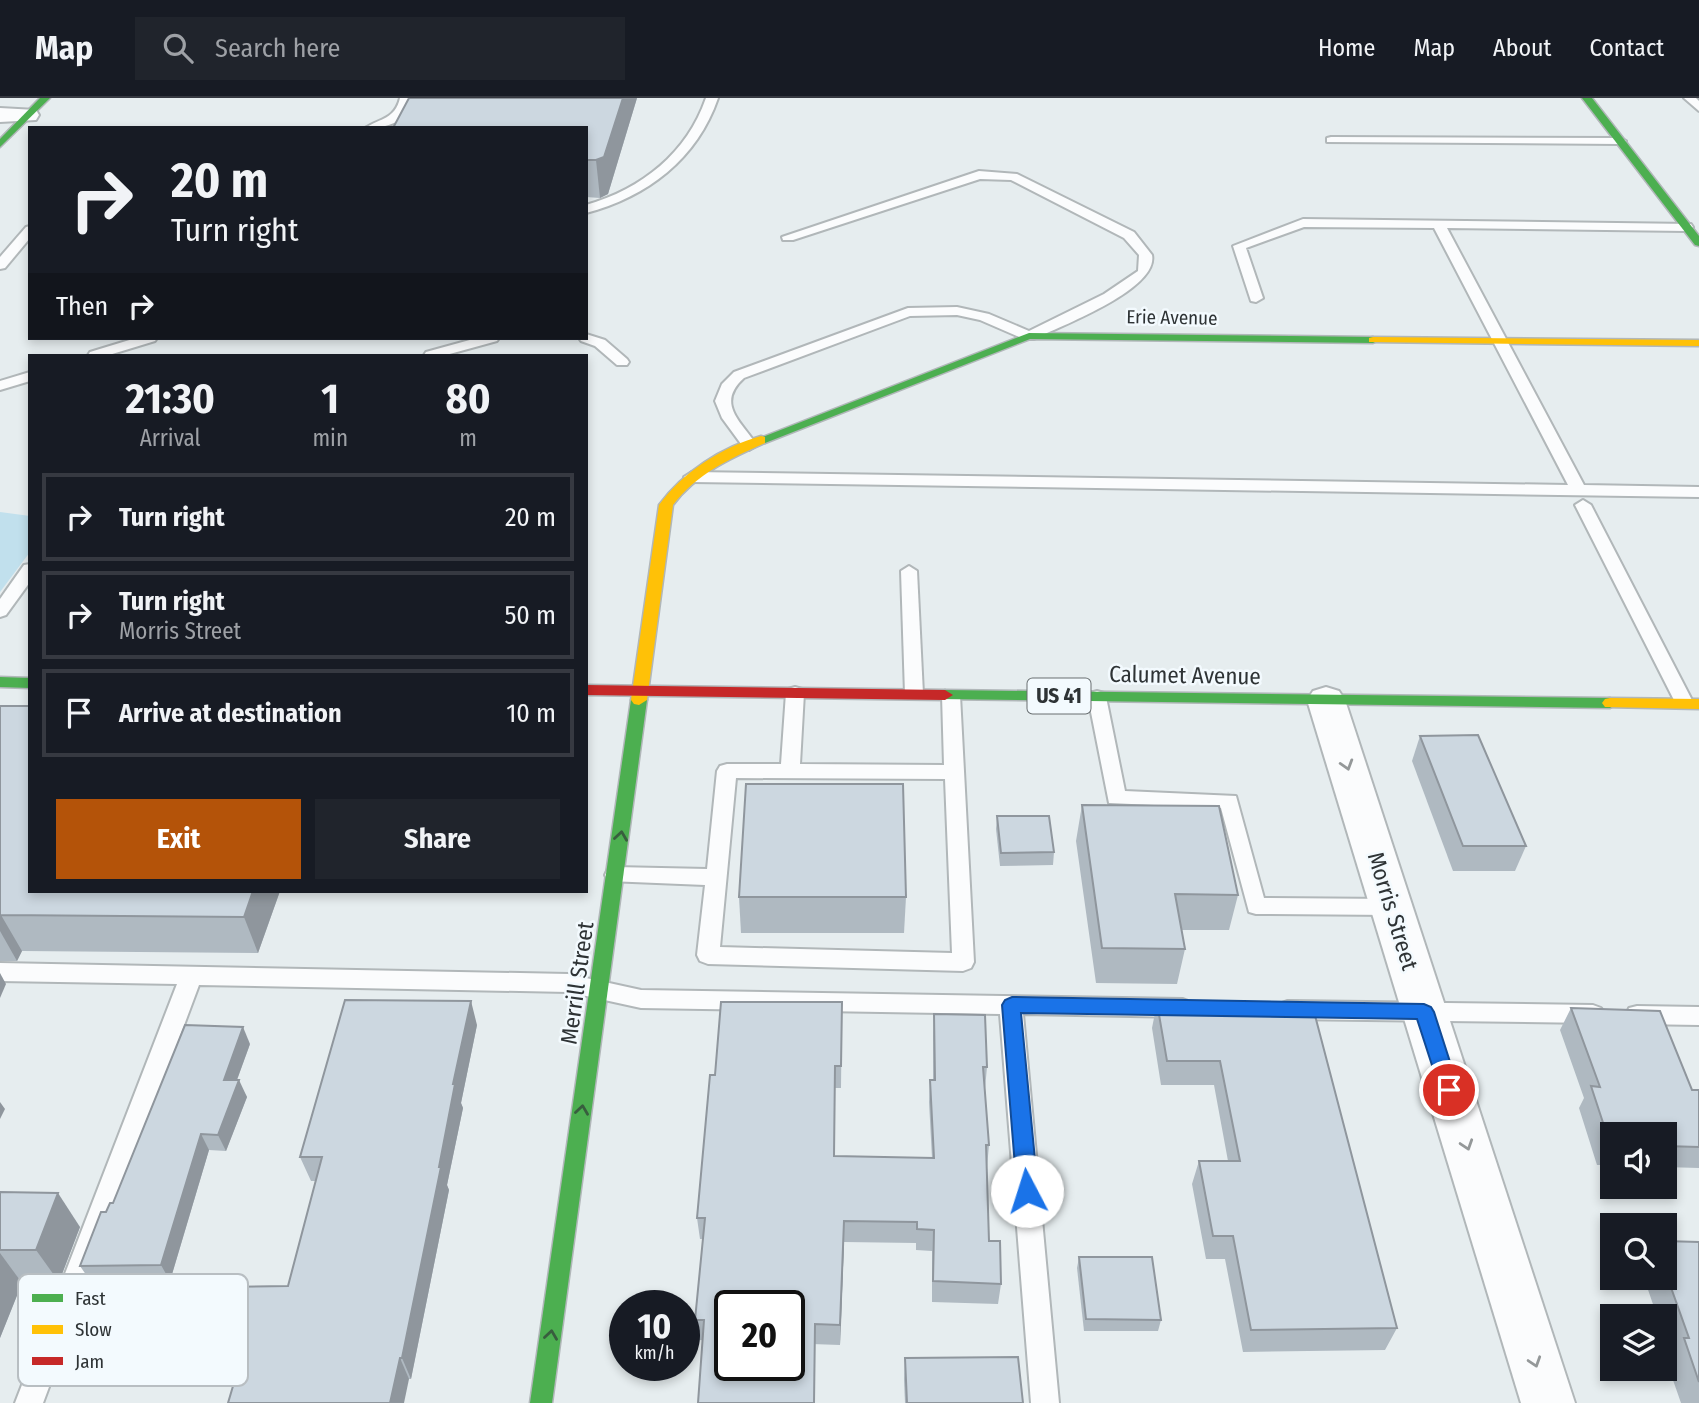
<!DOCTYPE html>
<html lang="en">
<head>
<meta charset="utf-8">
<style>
  :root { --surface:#171b24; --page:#20242c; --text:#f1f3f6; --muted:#9ea1a6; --line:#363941; --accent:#b45309 }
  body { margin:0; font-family:"Fira Sans Condensed",sans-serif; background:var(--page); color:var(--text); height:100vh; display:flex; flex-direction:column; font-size:26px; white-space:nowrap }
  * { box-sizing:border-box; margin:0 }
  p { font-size:23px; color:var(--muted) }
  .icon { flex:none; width:38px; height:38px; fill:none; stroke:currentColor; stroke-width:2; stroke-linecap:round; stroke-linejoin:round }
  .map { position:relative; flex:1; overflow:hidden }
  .details { position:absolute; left:28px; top:256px; width:560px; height:539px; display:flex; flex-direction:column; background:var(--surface); border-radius:0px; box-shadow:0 4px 10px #0003 }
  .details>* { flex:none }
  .hud { position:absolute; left:28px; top:28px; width:560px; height:214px; border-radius:0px; box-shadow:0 4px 10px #0003; background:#171b24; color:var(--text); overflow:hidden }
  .controls { position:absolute; left:1600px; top:1024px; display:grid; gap:14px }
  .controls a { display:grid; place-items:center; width:77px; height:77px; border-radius:0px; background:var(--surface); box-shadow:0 4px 10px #0003; font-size:35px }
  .speed { position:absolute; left:609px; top:1192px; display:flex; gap:14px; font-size:35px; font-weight:700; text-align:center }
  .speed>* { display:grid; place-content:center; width:91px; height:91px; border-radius:50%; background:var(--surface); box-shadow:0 4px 10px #0003; line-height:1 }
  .speed small { font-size:18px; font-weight:400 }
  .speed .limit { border:4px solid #111; border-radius:10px; background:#fff; color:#111 }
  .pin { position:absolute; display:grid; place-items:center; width:60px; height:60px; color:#fff; margin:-30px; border:4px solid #fff; border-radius:50%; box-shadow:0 2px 7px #0007 }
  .me { position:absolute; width:77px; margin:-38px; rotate:355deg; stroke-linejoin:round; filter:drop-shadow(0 0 5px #0008) }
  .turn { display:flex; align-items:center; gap:24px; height:147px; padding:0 28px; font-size:32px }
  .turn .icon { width:91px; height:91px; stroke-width:2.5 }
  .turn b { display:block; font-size:49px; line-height:60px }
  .then { display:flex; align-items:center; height:66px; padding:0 28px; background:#0003; gap:14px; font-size:26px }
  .eta { display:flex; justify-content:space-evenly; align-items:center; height:119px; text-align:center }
  .eta b { font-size:42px; font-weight:700; line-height:49px }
  .action { display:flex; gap:14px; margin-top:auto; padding:14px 28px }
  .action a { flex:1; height:80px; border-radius:0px; background:var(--accent); color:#fff; font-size:28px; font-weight:700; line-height:80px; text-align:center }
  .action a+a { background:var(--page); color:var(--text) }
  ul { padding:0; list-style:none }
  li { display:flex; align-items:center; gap:21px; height:88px; margin:0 14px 10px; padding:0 14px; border:4px solid var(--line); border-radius:0px }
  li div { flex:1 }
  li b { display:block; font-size:26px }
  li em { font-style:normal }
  header { display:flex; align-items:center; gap:42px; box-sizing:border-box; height:98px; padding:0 35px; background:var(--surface); border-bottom:2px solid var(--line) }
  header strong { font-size:33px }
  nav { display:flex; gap:38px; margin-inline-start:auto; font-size:24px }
  .search { width:490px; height:63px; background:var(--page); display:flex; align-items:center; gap:18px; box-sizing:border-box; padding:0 24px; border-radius:0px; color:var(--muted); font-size:26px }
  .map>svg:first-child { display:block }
  .green { fill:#c1e0ed }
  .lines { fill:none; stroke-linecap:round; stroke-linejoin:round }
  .lane-casing { stroke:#b1b7b9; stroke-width:4 }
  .street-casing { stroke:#b1b7b9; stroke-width:4 }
  .fast-casing { stroke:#b1b7b9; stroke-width:3 }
  .slow-casing { stroke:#b1b7b9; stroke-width:3 }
  .jam-casing { stroke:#b1b7b9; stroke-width:3 }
  .lane { fill:#fbfcfd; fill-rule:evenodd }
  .street { fill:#fbfcfd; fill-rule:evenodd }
  .fast { fill:#4caf50; fill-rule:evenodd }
  .slow { fill:#ffc107; fill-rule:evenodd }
  .jam { fill:#c62828; fill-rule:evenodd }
  .wall { fill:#afb9c1 }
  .shaded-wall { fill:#8f969d }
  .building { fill:#ccd7e0; stroke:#8f969d; stroke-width:2; fill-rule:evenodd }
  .oneway { stroke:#949899 }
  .oneway2 { stroke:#385e3e }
  .route { fill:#1a73e8; stroke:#114b97; stroke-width:2 }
  .labels { text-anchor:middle; stroke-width:5; stroke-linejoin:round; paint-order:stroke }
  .far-street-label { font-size:19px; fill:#2e3335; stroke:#f3fafe }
  .shield { fill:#f3fafe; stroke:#696f71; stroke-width:2 }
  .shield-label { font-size:21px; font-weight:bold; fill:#2e3335 }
  .street-label { font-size:23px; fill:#2e3335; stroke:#f3fafe }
  .key { fill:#f3fafe; stroke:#b8bec2; stroke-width:2 }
  .key-label { font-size:19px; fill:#2e3335 }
</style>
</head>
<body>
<header>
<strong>Map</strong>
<div class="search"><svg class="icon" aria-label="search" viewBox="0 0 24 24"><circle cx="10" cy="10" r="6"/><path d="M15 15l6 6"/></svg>Search here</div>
<nav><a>Home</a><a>Map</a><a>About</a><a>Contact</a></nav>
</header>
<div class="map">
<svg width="1699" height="1305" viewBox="0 0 1699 1305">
  <rect width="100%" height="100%" fill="#e6edef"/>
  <path class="green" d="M0,414L30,418V454L0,494Z"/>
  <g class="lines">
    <defs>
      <g id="lane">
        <path d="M400,0H412C406,25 389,30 365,30C381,20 395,21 400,0Z"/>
        <path d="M706,0H718C697,61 647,99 586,115V107C642,91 687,55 706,0Z"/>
        <path d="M1684,0H1696L1699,3V13Z"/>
        <path d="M1331,39L1620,40L1626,43L1620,46L1327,44V40Z"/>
        <path d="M979,73L1017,76L1134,134L1152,157C1159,191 1061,228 1034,241H1024L980,222L957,217L910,218L744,280C716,305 740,323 757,347L749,352L744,350L722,320L715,303L722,286L734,274L908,210L957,209L989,216L1029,233L1104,196L1138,173L1139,157L1124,140L1011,82L980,81L793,142H783L782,139Z"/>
        <path d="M1303,121L1691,126L1693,129L1687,133L1447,130L1584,387L1699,389V399L692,384L684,379L692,374L1568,387L1434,130L1304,129L1246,150L1263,200L1256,204L1251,203L1233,148Z"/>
        <path d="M30,128V140L5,170L0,171V159L26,129Z"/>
        <path d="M586,236L605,242L627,261L629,264L627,267H617L595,248L581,243L579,240H586Z"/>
        <path d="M136,240H157L155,243L109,257H88L90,254Z"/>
        <path d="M477,240H499L497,243L446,257H424L426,254Z"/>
        <path d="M30,274V283L0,292V283Z"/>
        <path d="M1583,402L1591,407L1694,606L1692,610H1678L1676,606L1575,407Z"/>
        <path d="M30,466V484L6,517L0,519V501L24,467Z"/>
        <path d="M909,468L917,473L923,596L921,600H907L905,596L901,473Z"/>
        <path d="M795,589L802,591L804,595L800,666L944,667L942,597L944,593H958L960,597L974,864L971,870L963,873L708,866L700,863L697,857L705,787L608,783L605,777L608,771L615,769L707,771L717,673L720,668L727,666H781L786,595L788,591ZM736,680L945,681L952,855L720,849Z"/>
        <path d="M1097,593L1104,595L1106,599L1125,693L1236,698L1264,800L1391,801L1399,803L1402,809L1399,815L1391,817L1256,816L1249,814L1221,710L1109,705L1088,599L1090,595Z"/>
        <path d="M0,865L568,876L641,892L1183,901L1191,904L1194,910L1191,916L1183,919L1023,916L1059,1305H1031L1000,916L641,910L568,894L199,887L43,1305H15L177,886L0,883Z"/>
        <path d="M1287,903L1593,907L1601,910L1604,916L1601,922L1593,925L1287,921L1279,918L1276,912L1279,906Z"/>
        <path d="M1637,908L1699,909V927L1637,926L1629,924L1626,917L1629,910Z"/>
      </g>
      <g id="street">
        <path d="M0,10L36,12L39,17L36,22L0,24Z"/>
        <path d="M1326,589L1339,593L1345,602L1575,1305H1521L1307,602L1313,593Z"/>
      </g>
      <g id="fast">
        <path d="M40,0H50L0,49V41Z"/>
        <path d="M1582,0H1592L1699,138V148L1695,147Z"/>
        <path d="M1029,235L1373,239L1379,242L1373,245L1030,241L765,345H757L755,342Z"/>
        <path d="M0,579L30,580V590L0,589Z"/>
        <path d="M945,592L1610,600L1618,605L1610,610L940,601L937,597Z"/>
        <path d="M639,597L647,602L552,1305H530L631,602Z"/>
      </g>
      <g id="slow">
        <path d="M1373,239L1699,242V248L1369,244V240Z"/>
        <path d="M761,338L765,339V345C731,360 696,376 673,407L647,602L639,607L634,606L631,602L659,407C683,374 722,349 761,338Z"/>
        <path d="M1610,600L1699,601V611L1605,609L1602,605L1605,601Z"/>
      </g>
      <path id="jam" d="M586,587L945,592L953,597L945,602L586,597Z"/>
    </defs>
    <use href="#lane" class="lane-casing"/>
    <use href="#street" class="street-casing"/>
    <use href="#fast" class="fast-casing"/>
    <use href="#slow" class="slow-casing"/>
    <use href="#jam" class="jam-casing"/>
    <use href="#lane" class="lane"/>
    <use href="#street" class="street"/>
    <use href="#fast" class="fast"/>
    <use href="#slow" class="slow"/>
    <use href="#jam" class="jam"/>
  </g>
  <g class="wall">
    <path d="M409,0H637L608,96L600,100L586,99V30Z"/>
    <path d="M0,608L280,793L258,855L22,853L17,863H0Z"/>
    <path d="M1420,638L1526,748L1515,773H1453L1412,663Z"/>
    <path d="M1082,707L1238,797L1229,832H1182L1185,851L1177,886L1096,885L1076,743Z"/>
    <path d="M997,718L1054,754L1053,767L1000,768L996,731Z"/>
    <path d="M739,799H906L904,835H741Z"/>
    <path d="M842,904L841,990H835L834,1058L932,1060L929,1004L930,982H933V938L934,916L987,969L985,991L989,1047L987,1069L989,1143L1001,1186L998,1206L932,1204V1153L916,1152V1145L844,1144L840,1247L697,1242L695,1222L703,1141H700L697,1120L715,977Z"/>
    <path d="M1157,905L1312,906L1397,1230L1385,1252L1243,1254L1225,1161H1206L1192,1086L1199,1063H1228L1214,987H1161L1152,930Z"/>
    <path d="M1571,910L1692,992H1699V1070L1664,1069V1036H1612V1067H1597L1579,1010L1584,1000L1560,932Z"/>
    <path d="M477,927L461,1005L463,1010L447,1087L449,1092L411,1281L215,1283L202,1262L288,1188L316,1083H311L300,1059Z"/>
    <path d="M250,946L237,982L247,999L226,1053L209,1052L170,1183L91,1184L80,1168L106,1114L113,1105Z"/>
    <path d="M0,1094L80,1129L59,1184L22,1185L0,1240Z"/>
    <path d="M1664,1143L1699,1144V1305H1681L1666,1262L1670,1257L1664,1240V1218H1657L1644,1180H1664Z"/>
    <path d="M1079,1159L1161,1222L1158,1233H1084L1077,1170Z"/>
    <path d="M905,1260L1023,1305H905L904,1282Z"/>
  </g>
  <g class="shaded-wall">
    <path d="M623,0H637L608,96L600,100L596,62Z"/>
    <path d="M253,793H280L258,855L244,819Z"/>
    <path d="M1,817L22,853L17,863L0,833V820Z"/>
    <path d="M0,875L6,886L0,900Z"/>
    <path d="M471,903L477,927L461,1005L463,1010L447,1087L449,1092L411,1281L402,1260L439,1069L453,986Z"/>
    <path d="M243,929L250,946L231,998L224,982Z"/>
    <path d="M239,982L247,999L226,1053L218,1037Z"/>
    <path d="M0,1004L5,1011L0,1021Z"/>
    <path d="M201,1036L209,1052L170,1183L161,1167Z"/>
    <path d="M58,1095L80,1129L59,1184L36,1152Z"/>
    <path d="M844,1123V1144L840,1247V1227Z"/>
    <path d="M0,1155L22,1185L0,1240Z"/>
    <path d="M815,1226V1305H814Z"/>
    <path d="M400,1260L409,1281L404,1305H390Z"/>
  </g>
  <g class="building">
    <path d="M409,0H623L604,59L596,62H586V30H393Z"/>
    <path d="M0,608H30V793H253L244,819L1,817L0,820Z"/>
    <path d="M1478,637L1526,748H1463L1420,638Z"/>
    <path d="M746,686H903L906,799H739Z"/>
    <path d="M1082,707L1219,708L1238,797L1175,796L1185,851L1102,850Z"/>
    <path d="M997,718H1049L1054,754L1001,755Z"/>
    <path d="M345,902L471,903L453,986H455L439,1069H441L402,1260H400L390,1305H228L241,1261L202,1262L223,1189L288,1188L322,1059H300Z"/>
    <path d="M721,904H842L841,968H835L834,1058L934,1060L930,982H935L934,916L985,917L987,969H983L989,1047H986L989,1143H1000L1001,1186L933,1183L934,1132L917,1131V1124L844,1123L840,1227L815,1226L814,1305H698L704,1222H695L705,1120H697L710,977H715ZM730,1208H789V1267H730Z"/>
    <path d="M1157,905L1312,906L1397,1230L1251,1232L1233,1138H1213L1199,1063H1240L1220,963H1167Z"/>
    <path d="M1571,910L1660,913L1692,992H1699V1049L1664,1048V1036H1612V1046H1610L1591,988L1600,989Z"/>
    <path d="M185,927L243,929L224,982H239L218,1037L201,1036L161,1167L80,1168L101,1114H106L110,1105H113Z"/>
    <path d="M0,1094L58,1095L36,1152H0Z"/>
    <path d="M1664,1143L1699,1144V1284L1684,1240H1689L1664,1170Z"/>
    <path d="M1079,1159H1152L1161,1222L1086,1221Z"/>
    <path d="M1018,1259L1023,1305H907L905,1260Z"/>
  </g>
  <defs><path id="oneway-chevron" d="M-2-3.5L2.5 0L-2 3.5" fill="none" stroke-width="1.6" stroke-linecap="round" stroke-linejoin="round" transform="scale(1.75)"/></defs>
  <g class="oneway">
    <use href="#oneway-chevron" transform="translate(1347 667) rotate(73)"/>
    <use href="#oneway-chevron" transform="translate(1467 1047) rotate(72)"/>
    <use href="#oneway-chevron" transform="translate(1535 1264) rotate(72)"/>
  </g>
  <g class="oneway2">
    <use href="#oneway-chevron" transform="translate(621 738) rotate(-82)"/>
    <use href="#oneway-chevron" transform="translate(582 1012) rotate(-82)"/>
    <use href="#oneway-chevron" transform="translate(551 1237) rotate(-82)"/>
  </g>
  <path class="route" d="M1012,899L1424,906L1431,909L1434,914L1459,992L1456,998L1449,1001L1442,998L1417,921L1021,915L1038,1093L1035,1099L1027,1102L1020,1099L1017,1093L1002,907L1005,902Z"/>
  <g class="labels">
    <g class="far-street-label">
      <text transform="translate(1172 219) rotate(1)" y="7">Erie Avenue</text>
    </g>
    <rect class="shield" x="1027.5" y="580.5" width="63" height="35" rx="5"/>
    <g class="shield-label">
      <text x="1059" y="605">US 41</text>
    </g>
    <g class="street-label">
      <text transform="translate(1185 577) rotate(1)" y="8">Calumet Avenue</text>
      <text transform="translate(1393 813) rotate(73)" y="8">Morris Street</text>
      <text transform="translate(577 885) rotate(-82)" y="8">Merrill Street</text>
    </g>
  </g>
  <rect x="18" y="1176" width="230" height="112" rx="10" class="key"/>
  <rect x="32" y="1196" width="31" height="8" fill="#4caf50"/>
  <rect x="32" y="1227" width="31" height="9" fill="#ffc107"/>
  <rect x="32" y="1259" width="31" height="8" fill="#c62828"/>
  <g class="key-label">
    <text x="75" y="1207">Fast</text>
    <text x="75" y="1238">Slow</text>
    <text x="75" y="1270">Jam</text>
  </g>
</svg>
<div class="controls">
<a><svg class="icon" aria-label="sound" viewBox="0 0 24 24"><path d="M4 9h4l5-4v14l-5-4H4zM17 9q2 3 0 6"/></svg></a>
<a><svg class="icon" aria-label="search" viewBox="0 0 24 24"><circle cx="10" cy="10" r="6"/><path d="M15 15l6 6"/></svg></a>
<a><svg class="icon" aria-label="layers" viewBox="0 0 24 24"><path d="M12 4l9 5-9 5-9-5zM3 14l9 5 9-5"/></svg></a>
</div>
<div class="speed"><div>10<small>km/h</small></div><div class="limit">20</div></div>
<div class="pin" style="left:1449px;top:992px;background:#d93025"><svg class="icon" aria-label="arrive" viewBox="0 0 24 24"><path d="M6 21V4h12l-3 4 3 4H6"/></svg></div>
<svg class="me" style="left:1027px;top:1093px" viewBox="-20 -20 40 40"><circle r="19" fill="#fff"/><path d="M0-13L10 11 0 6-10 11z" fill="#1a73e8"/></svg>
<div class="hud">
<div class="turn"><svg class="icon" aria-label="right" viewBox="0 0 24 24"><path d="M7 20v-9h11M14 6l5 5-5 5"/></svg><div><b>20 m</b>Turn right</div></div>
<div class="then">Then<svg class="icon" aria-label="right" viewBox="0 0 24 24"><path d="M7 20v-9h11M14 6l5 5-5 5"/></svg></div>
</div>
<section class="details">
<div class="eta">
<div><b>21:30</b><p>Arrival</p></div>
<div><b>1</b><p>min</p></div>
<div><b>80</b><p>m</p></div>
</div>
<ul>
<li><svg class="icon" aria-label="right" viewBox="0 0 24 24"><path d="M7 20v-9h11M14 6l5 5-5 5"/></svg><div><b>Turn right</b></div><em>20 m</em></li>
<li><svg class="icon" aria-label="right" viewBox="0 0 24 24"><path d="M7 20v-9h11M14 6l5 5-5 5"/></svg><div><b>Turn right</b><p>Morris Street</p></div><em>50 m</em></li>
<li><svg class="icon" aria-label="arrive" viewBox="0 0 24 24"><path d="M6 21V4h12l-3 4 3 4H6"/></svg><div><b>Arrive at destination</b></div><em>10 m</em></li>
</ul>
<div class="action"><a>Exit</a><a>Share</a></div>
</section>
</div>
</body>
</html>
